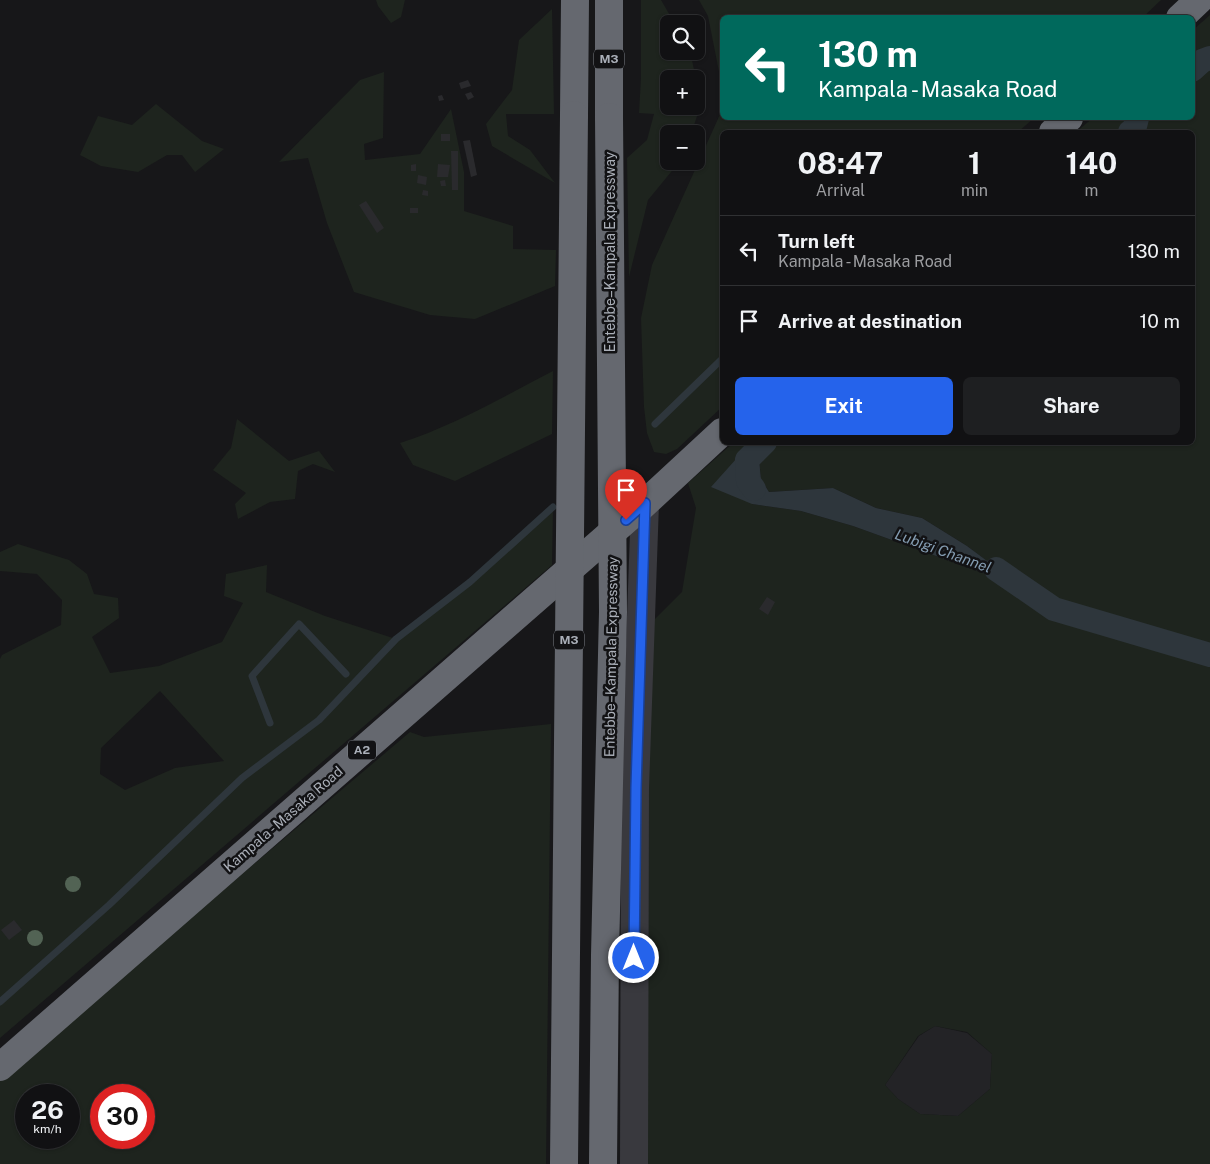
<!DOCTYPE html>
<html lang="en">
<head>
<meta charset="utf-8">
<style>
  :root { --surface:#111113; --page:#1e1f21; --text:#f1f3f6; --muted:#9c9da0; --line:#303133; --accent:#2563eb }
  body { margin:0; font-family:"Public Sans",sans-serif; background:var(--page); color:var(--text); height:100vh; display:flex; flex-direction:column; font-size:19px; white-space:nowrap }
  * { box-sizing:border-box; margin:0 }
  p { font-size:16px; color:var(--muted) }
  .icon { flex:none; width:28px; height:28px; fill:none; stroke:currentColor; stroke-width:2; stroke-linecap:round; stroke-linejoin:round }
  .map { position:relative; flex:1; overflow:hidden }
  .drawer { position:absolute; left:720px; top:130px; width:475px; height:315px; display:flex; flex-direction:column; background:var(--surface); border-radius:8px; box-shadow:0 1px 4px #0004,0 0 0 1px var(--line) }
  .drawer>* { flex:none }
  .banner { position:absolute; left:720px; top:15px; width:475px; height:105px; border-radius:8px; box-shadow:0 1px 4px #0004,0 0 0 1px var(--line); background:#00695c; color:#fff; overflow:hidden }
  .tools { position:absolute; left:660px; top:15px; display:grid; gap:10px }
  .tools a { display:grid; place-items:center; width:45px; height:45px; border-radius:8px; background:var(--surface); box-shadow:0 1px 4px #0004,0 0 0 1px var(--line); font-size:25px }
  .speed { position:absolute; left:15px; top:1084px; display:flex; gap:10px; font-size:25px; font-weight:700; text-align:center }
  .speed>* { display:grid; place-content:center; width:65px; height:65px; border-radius:50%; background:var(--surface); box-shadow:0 1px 4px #0004,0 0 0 1px var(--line); line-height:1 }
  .speed small { font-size:12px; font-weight:400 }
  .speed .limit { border:8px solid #d22; background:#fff; color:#111 }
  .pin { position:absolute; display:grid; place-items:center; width:42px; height:42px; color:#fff; margin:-51px -21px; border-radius:50% 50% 50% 0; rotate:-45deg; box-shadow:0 0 5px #0007 }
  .pin .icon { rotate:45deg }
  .me { position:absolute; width:55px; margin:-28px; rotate:0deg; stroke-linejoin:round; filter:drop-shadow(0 0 4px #0008) }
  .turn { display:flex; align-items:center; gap:18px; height:105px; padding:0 15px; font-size:22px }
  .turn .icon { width:65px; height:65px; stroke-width:2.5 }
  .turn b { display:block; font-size:35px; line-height:42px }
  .eta { display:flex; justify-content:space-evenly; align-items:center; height:85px; text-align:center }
  .eta b { font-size:30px; font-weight:700; line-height:35px }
  .button { display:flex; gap:10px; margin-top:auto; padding:10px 15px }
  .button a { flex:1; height:58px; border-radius:8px; background:var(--accent); color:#fff; font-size:20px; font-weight:700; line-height:58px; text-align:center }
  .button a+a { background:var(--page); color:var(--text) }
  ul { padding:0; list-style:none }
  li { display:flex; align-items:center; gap:15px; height:70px; padding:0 15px; border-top:1px solid var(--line) }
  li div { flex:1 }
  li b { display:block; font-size:19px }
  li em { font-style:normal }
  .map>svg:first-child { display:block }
  .built { fill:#232326 }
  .green { fill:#1e241e; fill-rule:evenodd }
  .water { fill:#2e363c }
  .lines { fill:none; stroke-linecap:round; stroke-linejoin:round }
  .stream { stroke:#2e363c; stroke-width:7 }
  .canal { stroke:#2e363c; stroke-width:24 }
  .building { fill:#2a2a2d }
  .minor { stroke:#39393e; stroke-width:28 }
  .highway { stroke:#65686f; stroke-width:28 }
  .highway-bridge { stroke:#65686f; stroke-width:28 }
  .tree { fill:#526354 }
  .route-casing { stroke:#184099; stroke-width:12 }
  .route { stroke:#2563eb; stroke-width:9 }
  .labels { text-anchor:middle; stroke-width:5; stroke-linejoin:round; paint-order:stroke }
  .shield { fill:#121214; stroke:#7c8087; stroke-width:1 }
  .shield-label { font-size:12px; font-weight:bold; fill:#aaafb8 }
  .street-label { font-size:14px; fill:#aaafb8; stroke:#121214 }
  .water-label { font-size:15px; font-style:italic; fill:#849cb1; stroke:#121214 }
</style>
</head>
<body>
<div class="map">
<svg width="1210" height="1164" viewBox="0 0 1210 1164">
  <rect width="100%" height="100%" fill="#171719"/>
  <path class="built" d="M935,1026L967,1033L992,1054L990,1089L958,1116L920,1114L898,1099L885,1085L919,1036Z"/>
  <g class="green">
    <path d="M376,0H405L401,17L391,23L378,6Z"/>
    <path d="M641,0H661L675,24H669V51H690L696,79H669V106H696V93L697,116L691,134H669V161H680L648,200L629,277L627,158L647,140L654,114L639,113L641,78Z"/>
    <path d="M699,0H1161L1142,18H722V87L708,16Z"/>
    <path d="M552,9L554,114H506L508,136L530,150L555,183L492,146L486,124L512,90L519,40Z"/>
    <path d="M1210,15V1164H646L645,917L652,622L682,592L696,508L688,483L733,443L1192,442V132H1076L1093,118H1192L1193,30ZM759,460L761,479L769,492L833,488L876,508L922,518L967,546L1020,586L853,526L801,511L752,504ZM935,1026L967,1032L992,1054L990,1089L958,1116L920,1114L898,1099L885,1085L918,1036Z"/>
    <path d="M384,72L383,138L364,144L365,160L420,154L451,109L464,172V211L513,226V249L556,250L555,286L475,319L430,315L354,292L327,223L308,158L279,162L360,80Z"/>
    <path d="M156,104L202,141L224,149L195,172L182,155H167L138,172L101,166L80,155L98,116L132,125Z"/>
    <path d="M722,110V118H1034L1018,132H722V407L677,449L666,454L654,452L647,433L644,407L641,318L652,265Z"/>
    <path d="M553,371L552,434L455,481L413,465L400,443C453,426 503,397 553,371Z"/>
    <path d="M237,419L289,461L319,451L335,472L313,464L298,471L295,499L270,502L238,519L235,504L246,493L213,470L231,448Z"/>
    <path d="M553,507L552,565L0,1038V659L2,655L61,625L62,600L37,574L0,571V552L18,544L69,560L87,574L94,594L118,598L119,618L92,637L110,673L159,666L222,642L243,603L224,596L226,574L267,565L266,592L325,616L396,639L470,582ZM160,691L224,761L175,768L125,790L100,774L101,748Z"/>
    <path d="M551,724L546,1164H0V1079L410,732L424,737ZM26,1095H69V1138H26ZM101,1095H144V1138H101Z"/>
  </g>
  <path class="water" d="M737,458L759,460L761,479L769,492L833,488L876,508L922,518L967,546L1022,587L853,526L801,511L752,504L711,487Z"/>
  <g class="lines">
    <g class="stream">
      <path d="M655,424L722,359"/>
      <path d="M270,723L252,676L299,624L346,674"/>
      <path d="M0,1002L109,905L242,778L319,720L396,639L470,582L553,507"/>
    </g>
    <g class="canal">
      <path d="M1192,70L1202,61L1210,58"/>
      <path d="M1130,132L1134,130L1137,118"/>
      <path d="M754,489L748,481L747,460L765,442"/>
      <path d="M996,569L1054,609L1210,655"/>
    </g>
  </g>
  <g class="building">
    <path d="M468,80L471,86L461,89L459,83Z"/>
    <path d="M471,92L474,97L468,100L465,94Z"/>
    <path d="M442,95L444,100L439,101L438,96Z"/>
    <rect x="441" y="134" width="9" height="7"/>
    <path d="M470,140L477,175L471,177L463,141Z"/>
    <path d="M451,151H458V190H452Z"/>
    <path d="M416,164V171H411V165Z"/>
    <path d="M438,164L450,165L448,177H437Z"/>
    <path d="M418,175L427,177L426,185L417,183Z"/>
    <path d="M445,180L446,186H441L440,181Z"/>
    <path d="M423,190L428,191V196L422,195Z"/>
    <path d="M366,201L384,228L377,233L359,205Z"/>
    <rect x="410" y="208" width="8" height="5"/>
    <path d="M767,597L775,602L768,615L759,609Z"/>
    <path d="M14,920L22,930L9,940L1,930Z"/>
  </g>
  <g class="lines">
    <path class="minor" d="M634,1164L635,788L645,503"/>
    <g class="highway">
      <path d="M609,0V117"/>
      <path d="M1180,18L1199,0"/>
      <path d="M574,115L575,0"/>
      <path d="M1053,132L1069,118"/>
      <path d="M0,1067L641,507L722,432"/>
    </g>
    <g class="highway-bridge">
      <path d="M564,1164L574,115"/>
      <path d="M603,1164L605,955L613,612L609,117"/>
    </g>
  </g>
  <g class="tree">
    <circle cx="73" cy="884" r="8"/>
    <circle cx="35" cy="938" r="8"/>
  </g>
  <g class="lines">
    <defs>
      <path id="route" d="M626,520L645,503L636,788L634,958"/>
    </defs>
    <use href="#route" class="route-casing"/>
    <use href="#route" class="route"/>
  </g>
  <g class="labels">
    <g class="shield">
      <rect x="594" y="49.5" width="30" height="19" rx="4"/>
      <rect x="554" y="630.5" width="30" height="19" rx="4"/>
      <rect x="348" y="740.5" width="28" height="19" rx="4"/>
    </g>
    <g class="shield-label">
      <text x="609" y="63">M3</text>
      <text x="569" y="644">M3</text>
      <text x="362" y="754">A2</text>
    </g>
    <g class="street-label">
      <text transform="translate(610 252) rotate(-90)" y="5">Entebbe–Kampala Expressway</text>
      <text transform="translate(611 657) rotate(-89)" y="5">Entebbe–Kampala Expressway</text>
      <text transform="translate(283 819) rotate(-41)" y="5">Kampala - Masaka Road</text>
    </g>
    <g class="water-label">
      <text transform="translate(943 551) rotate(20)" y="5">Lubigi Channel</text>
    </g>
  </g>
</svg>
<div class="tools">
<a><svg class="icon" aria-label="search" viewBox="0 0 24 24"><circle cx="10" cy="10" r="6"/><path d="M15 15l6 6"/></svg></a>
<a>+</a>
<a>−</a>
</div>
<div class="speed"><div>26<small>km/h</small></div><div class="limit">30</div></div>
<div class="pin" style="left:626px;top:520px;background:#d93025"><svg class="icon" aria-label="arrive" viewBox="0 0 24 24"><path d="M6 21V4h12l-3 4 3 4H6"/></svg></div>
<svg class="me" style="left:634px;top:958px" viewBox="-20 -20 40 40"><circle r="17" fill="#2563eb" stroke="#fff" stroke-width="3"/><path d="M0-11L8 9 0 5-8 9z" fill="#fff"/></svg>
<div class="banner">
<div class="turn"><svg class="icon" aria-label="left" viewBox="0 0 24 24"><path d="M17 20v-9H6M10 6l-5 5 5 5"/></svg><div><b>130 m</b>Kampala - Masaka Road</div></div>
</div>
<section class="drawer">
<div class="eta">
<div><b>08:47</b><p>Arrival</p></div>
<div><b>1</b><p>min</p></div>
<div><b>140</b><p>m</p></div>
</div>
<ul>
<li><svg class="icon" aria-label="left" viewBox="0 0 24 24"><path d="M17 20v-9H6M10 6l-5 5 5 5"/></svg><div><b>Turn left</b><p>Kampala - Masaka Road</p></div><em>130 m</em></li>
<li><svg class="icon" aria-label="arrive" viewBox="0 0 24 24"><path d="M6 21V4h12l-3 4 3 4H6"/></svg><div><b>Arrive at destination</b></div><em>10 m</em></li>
</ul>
<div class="button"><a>Exit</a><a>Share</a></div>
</section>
</div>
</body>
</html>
